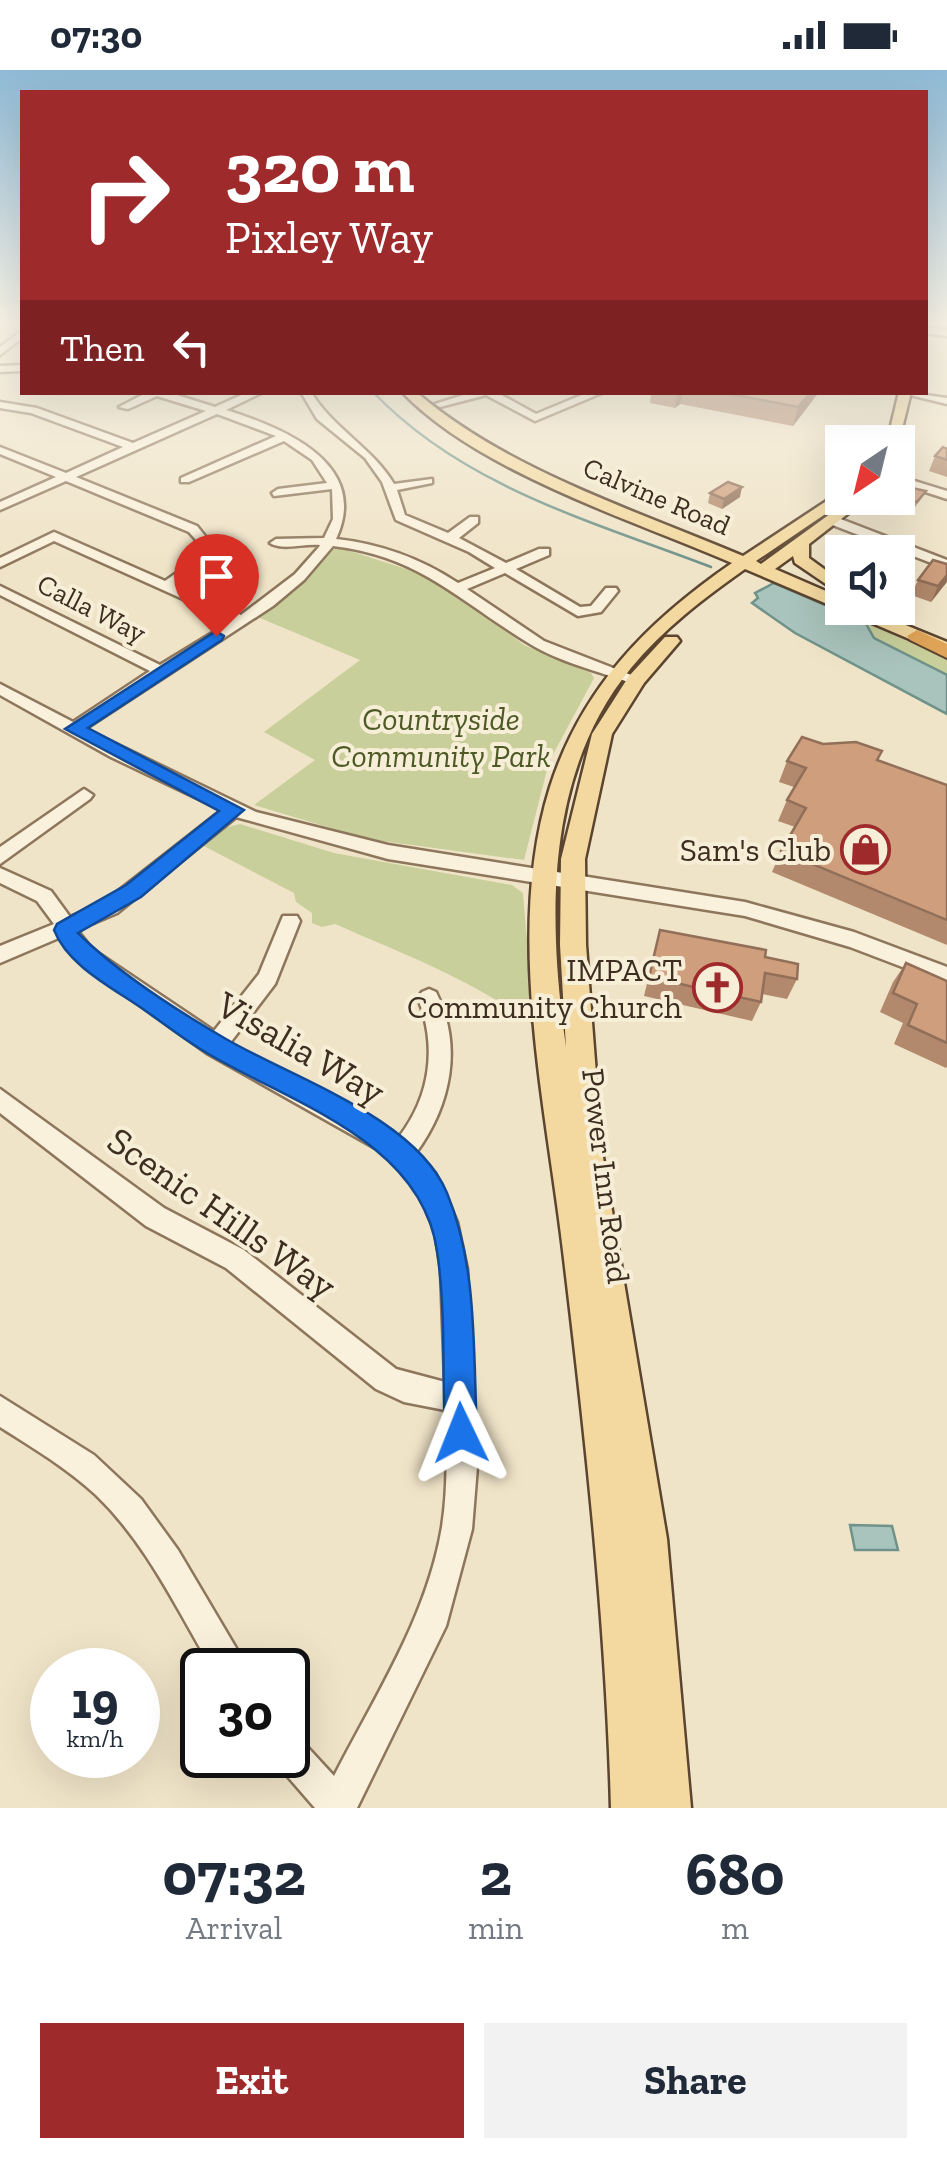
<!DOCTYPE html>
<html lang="en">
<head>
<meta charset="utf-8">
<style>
  :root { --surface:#fff; --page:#f2f2f3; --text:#1f2937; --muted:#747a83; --accent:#9e2a2b }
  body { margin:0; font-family:"Zilla Slab",serif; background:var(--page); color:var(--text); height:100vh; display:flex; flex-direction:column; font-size:38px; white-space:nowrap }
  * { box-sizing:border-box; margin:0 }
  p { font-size:32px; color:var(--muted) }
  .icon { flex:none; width:55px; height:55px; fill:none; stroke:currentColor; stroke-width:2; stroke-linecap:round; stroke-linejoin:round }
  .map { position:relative; height:1738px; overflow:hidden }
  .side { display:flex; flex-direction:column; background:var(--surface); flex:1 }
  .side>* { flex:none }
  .top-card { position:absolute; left:20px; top:20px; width:908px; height:305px; border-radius:0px; box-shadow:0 10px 40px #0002; background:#9e2a2b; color:#fff; overflow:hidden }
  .needle { width:65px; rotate:215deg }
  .buttons { position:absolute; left:825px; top:355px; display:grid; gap:20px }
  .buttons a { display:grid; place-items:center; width:90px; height:90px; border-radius:0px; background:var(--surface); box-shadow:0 10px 40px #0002; font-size:50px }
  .speed { position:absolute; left:30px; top:1578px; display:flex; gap:20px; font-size:50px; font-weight:700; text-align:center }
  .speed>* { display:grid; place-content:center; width:130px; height:130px; border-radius:50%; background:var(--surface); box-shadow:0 10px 40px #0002; line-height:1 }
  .speed small { font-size:25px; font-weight:400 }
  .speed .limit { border:5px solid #111; border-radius:15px; background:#fff; color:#111 }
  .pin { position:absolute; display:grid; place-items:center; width:85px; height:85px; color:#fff; margin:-102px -42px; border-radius:50% 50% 50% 0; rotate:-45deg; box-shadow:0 0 10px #0007 }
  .pin .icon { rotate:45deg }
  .me { position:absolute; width:110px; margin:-55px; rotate:358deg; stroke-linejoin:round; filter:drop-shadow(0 0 8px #0008) }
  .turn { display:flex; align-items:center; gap:35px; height:210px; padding:0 40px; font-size:45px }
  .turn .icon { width:130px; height:130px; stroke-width:2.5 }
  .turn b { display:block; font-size:70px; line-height:85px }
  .then { display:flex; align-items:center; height:95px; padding:0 40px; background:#0003; gap:20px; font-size:38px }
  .eta { display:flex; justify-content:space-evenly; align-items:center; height:170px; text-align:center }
  .eta b { font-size:60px; font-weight:700; line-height:70px }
  .cta { display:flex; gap:20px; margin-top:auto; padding:20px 40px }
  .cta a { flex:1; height:115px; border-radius:0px; background:var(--accent); color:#fff; font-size:40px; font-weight:700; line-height:115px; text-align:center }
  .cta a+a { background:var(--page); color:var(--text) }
  .status { display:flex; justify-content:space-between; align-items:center; height:70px; padding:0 50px; background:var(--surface); direction:ltr }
  .status svg { height:28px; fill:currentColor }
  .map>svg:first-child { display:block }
  .green { fill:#c9cf9b }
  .water { fill:#a9c4bc; stroke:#6f938a; stroke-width:2.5 }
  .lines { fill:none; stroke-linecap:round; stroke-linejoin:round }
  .stream { stroke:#6f938a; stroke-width:2.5 }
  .minor-casing { stroke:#8d765c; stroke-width:5 }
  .major-casing { stroke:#5b4430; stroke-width:5 }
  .highway-casing { stroke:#5b4430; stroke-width:4 }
  .minor { fill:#faf1dc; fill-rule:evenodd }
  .major { fill:#f3d9a0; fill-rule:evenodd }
  .highway { fill:#e0a458; fill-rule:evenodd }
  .wall { fill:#b2896c }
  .shaded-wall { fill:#916f58 }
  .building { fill:#cf9f7d; stroke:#916f58; stroke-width:2.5 }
  .route { fill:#1a73e8; stroke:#114b97; stroke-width:2.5 }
  .labels { text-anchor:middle; stroke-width:8; stroke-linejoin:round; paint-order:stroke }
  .far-street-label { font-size:28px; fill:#3d2e20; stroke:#f7eed8 }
  .park-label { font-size:32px; font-style:italic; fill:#4d5a26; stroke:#f7eed8 }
  .poi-label { font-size:32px; fill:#3d2e20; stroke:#f7eed8; text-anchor:end }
  .street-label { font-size:32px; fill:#3d2e20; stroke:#f7eed8 }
  .near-street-label { font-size:38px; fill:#3d2e20; stroke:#f7eed8 }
</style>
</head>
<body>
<div class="status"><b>07:30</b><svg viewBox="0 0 49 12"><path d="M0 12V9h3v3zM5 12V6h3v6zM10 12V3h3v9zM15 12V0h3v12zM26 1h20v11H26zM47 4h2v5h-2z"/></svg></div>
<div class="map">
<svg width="947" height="1738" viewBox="0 0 947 1738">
  <rect width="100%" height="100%" fill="#f0e4c8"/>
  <g class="green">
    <path d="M341,478L434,508L524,575L591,603L594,608L549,692L524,790L367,769L254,735L315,690L264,662L360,590L253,545L297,516L330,480Z"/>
    <path d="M865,552L947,589V605L874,568Z"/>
    <path d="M240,754L334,783L512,815L523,823L534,956C474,910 403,884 335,854L322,857L312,853V843L296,832L294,823L202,775L224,758Z"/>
  </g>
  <g class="water">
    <path d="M774,513L865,552L874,568L947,605V644L795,563L752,533L758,528L755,523Z"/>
    <path d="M850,1455L892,1456L898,1480H855Z"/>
  </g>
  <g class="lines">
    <path class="stream" d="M373,322C464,417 591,451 711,497"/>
    <defs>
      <g id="minor">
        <path d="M925,257L947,260V266L925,263Z"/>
        <path d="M22,261V268L0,285V277Z"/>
        <path d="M22,295V301L0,302V296Z"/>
        <path d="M148,322H167L215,337L248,322H263L226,340C284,358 371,394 336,469C381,474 420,488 458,513L495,498L469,482L396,450L382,412L365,388L317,349L301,322H311C333,359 372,377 394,414L432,409V413L397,420L405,445L448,463L470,447H478V453L459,468L506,493L539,479H549V485L516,499L580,537L591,536L606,518H616L618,521L601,542L578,546L505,503L467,519L544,571L644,610L641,613H631C598,601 559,592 530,574C459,531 420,486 333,476L304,510L273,536L85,659L256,742L388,775L745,832L854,862L947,897V914L850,877L745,846L388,789L236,747L117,843L77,860L92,879L214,961L259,904L283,846H297L300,851L275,914L230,973L255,989L399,1067C431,1025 437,976 418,928L422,922L429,919L436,922C463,976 451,1035 416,1083L435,1103L457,1152L467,1199L477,1397L472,1459L446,1556L357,1738H315L276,1693L272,1685H288V1664L300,1669L334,1706C375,1626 427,1547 442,1457C448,1418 447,1379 445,1340L404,1332L376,1319L226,1198L146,1156L0,1043V1019L164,1138L244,1180L396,1299L445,1312L441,1199L435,1161L417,1119L386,1084L207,983L78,891L61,867L0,893V876L54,854L37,831L0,813V798L51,821L70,847L103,833L222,740L111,687L0,625V614L73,652L150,601L0,525V516L160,595L232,551L54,471L0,497V488L54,462L165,511L192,492L197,471L189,462L66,411L0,440V432L56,407L0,384V377L66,403L123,377L31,343L0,338V332L37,338L133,373L206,341L157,326L128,339L119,337ZM217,344L276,366L181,408V412H189L284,371L312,390L327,413L278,419L272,423L274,426L332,419L333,449L324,468L276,469L270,473C282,481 305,473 320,475L319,477L295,504L241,545L176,516C195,505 209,494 209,471L197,456L76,407Z"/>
        <path d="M473,322H496L536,344L589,322H604L535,351L486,325L440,337L435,334Z"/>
        <path d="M905,322L947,328V334L906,324Z"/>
        <path d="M898,406L947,421V429L898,413Z"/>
        <path d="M830,448H838L947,490V499L830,454Z"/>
        <path d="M84,719L93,725L90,729L0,794V777Z"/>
        <path d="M0,1326L94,1385L141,1429L178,1480L249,1600H213C177,1540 147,1474 96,1425C67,1398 33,1378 0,1357Z"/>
      </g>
      <g id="major">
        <path d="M402,322H416C509,401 632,439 743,486L837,424L849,428L756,491L761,494L852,428H868L809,474V488L842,512V525L795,493L793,486L775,499L842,528V538H864L947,572V585L745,499C704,528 663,559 631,598C544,704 548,850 566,977L560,875L561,789L592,664L629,606L665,567H677L680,571L644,613L612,664L585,789L586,875L602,1081L667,1469L691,1738H611C606,1554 586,1372 564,1189C547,1039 504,863 550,717C582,617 648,551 732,493C630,449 479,402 402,322Z"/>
        <path d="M899,322H911L898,375L887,372Z"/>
      </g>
      <path id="highway" d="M917,560L947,574V588L910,570L907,566Z"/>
    </defs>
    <use href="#minor" class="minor-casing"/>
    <use href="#major" class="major-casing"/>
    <use href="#highway" class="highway-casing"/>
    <use href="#minor" class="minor"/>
    <use href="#major" class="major"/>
    <use href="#highway" class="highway"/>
  </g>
  <g class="wall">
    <path d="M649,322H819L793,356L680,334L675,338L650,333L651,325H648Z"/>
    <path d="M947,379V407L929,401L935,386Z"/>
    <path d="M926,421L915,437L901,433L903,428Z"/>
    <path d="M710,423L740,427L722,439L708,433Z"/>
    <path d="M918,510L947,511L931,532L911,525Z"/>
    <path d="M823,674L878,690L947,715V875L772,802L781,781L795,757L778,751L787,730L794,717L779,712L787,691Z"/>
    <path d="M660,860L765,887L797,909L787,929L762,924L761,932L752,951L644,926Z"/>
    <path d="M906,893L947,911V997L946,998L894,974L903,953L880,942L893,912Z"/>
  </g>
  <g class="shaded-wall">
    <path d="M678,322H682L680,334L675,338Z"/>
    <path d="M811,322H819L793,356L798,337Z"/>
    <path d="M742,417L740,427L722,439L724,429Z"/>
    <path d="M947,505V512L931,532L938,516Z"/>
  </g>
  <g class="building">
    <path d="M720,322H811L798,337Z"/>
    <path d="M943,377L947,379V390L935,386Z"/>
    <path d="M728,412L742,417L724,429L710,423Z"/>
    <path d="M912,418L926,421L917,432L903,428Z"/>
    <path d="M933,490L947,494V505L938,516L918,510Z"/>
    <path d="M802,667L823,674L856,672L882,681L877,690L947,715V850L781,781L806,738L787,730L806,698L787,691Z"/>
    <path d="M660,860L766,880L765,887L798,894L797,909L765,903L761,932L649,907Z"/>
    <path d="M906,893L947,911V973L908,955L917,934L893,923Z"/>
  </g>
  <linearGradient id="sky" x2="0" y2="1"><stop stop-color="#8fbad6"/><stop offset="0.51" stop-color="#f8f3e6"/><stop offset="1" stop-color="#f8f3e6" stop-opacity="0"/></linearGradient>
  <rect width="947" height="494" fill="url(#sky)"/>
  <path class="route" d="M216,561L224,566L222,570L88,658L244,740L141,827L78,863C119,904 176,940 226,969C293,1008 416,1048 447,1123C478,1197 473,1284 477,1363L473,1374L461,1379L449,1374L445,1363C442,1303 446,1240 437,1181C422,1073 295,1034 212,986C188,973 166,955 143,939C113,918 68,896 54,860L57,854L126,815L219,741L65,659Z"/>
  <defs>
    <symbol id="shop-ring" viewBox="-11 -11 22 22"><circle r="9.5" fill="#f7eed8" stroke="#9e2a2b" stroke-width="1.5"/><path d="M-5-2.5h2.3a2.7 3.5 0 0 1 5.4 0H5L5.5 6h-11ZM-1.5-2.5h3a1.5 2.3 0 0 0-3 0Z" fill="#9e2a2b"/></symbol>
    <symbol id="church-ring" viewBox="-11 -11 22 22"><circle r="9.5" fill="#f7eed8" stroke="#9e2a2b" stroke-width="1.5"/><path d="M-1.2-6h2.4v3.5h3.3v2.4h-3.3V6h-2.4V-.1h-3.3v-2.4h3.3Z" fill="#9e2a2b"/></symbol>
  </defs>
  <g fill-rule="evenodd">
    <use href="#shop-ring" x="838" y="752" width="55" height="55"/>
    <use href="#church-ring" x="690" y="890" width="55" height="55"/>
  </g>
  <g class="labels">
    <g class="far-street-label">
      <text transform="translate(657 426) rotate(23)" y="10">Calvine Road</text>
      <text transform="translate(92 538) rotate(27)" y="10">Calla Way</text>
    </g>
    <g class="park-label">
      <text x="441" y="660">Countryside<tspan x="441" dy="37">Community Park</tspan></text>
    </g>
    <g class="poi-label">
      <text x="831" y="791">Sam's Club</text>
      <text x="682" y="911">IMPACT<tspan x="682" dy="37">Community Church</tspan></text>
    </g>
    <g class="street-label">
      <text transform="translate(606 1106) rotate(83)" y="11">Power Inn Road</text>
    </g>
    <g class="near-street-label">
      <text transform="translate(301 978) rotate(30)" y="13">Visalia Way</text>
      <text transform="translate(222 1143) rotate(35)" y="13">Scenic Hills Way</text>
    </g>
  </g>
</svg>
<div class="buttons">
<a><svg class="needle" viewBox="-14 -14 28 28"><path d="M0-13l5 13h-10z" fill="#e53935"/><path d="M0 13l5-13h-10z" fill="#747a83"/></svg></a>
<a><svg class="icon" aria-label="sound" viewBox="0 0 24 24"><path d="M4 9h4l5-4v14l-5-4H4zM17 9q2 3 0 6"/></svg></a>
</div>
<div class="speed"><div>19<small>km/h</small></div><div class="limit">30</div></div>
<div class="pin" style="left:216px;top:566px;background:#d93025"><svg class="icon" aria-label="arrive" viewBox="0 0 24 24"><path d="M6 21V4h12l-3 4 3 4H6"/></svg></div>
<svg class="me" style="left:461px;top:1363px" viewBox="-20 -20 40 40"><path d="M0-17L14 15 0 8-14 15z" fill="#1a73e8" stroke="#fff" stroke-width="4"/></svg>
<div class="top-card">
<div class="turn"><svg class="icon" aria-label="right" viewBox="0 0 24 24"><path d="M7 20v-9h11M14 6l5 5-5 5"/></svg><div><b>320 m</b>Pixley Way</div></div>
<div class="then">Then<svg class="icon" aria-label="left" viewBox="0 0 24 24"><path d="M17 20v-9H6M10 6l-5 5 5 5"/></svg></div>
</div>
</div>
<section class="side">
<div class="eta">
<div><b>07:32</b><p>Arrival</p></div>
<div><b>2</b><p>min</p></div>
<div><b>680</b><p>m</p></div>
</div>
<div class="cta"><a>Exit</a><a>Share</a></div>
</section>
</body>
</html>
